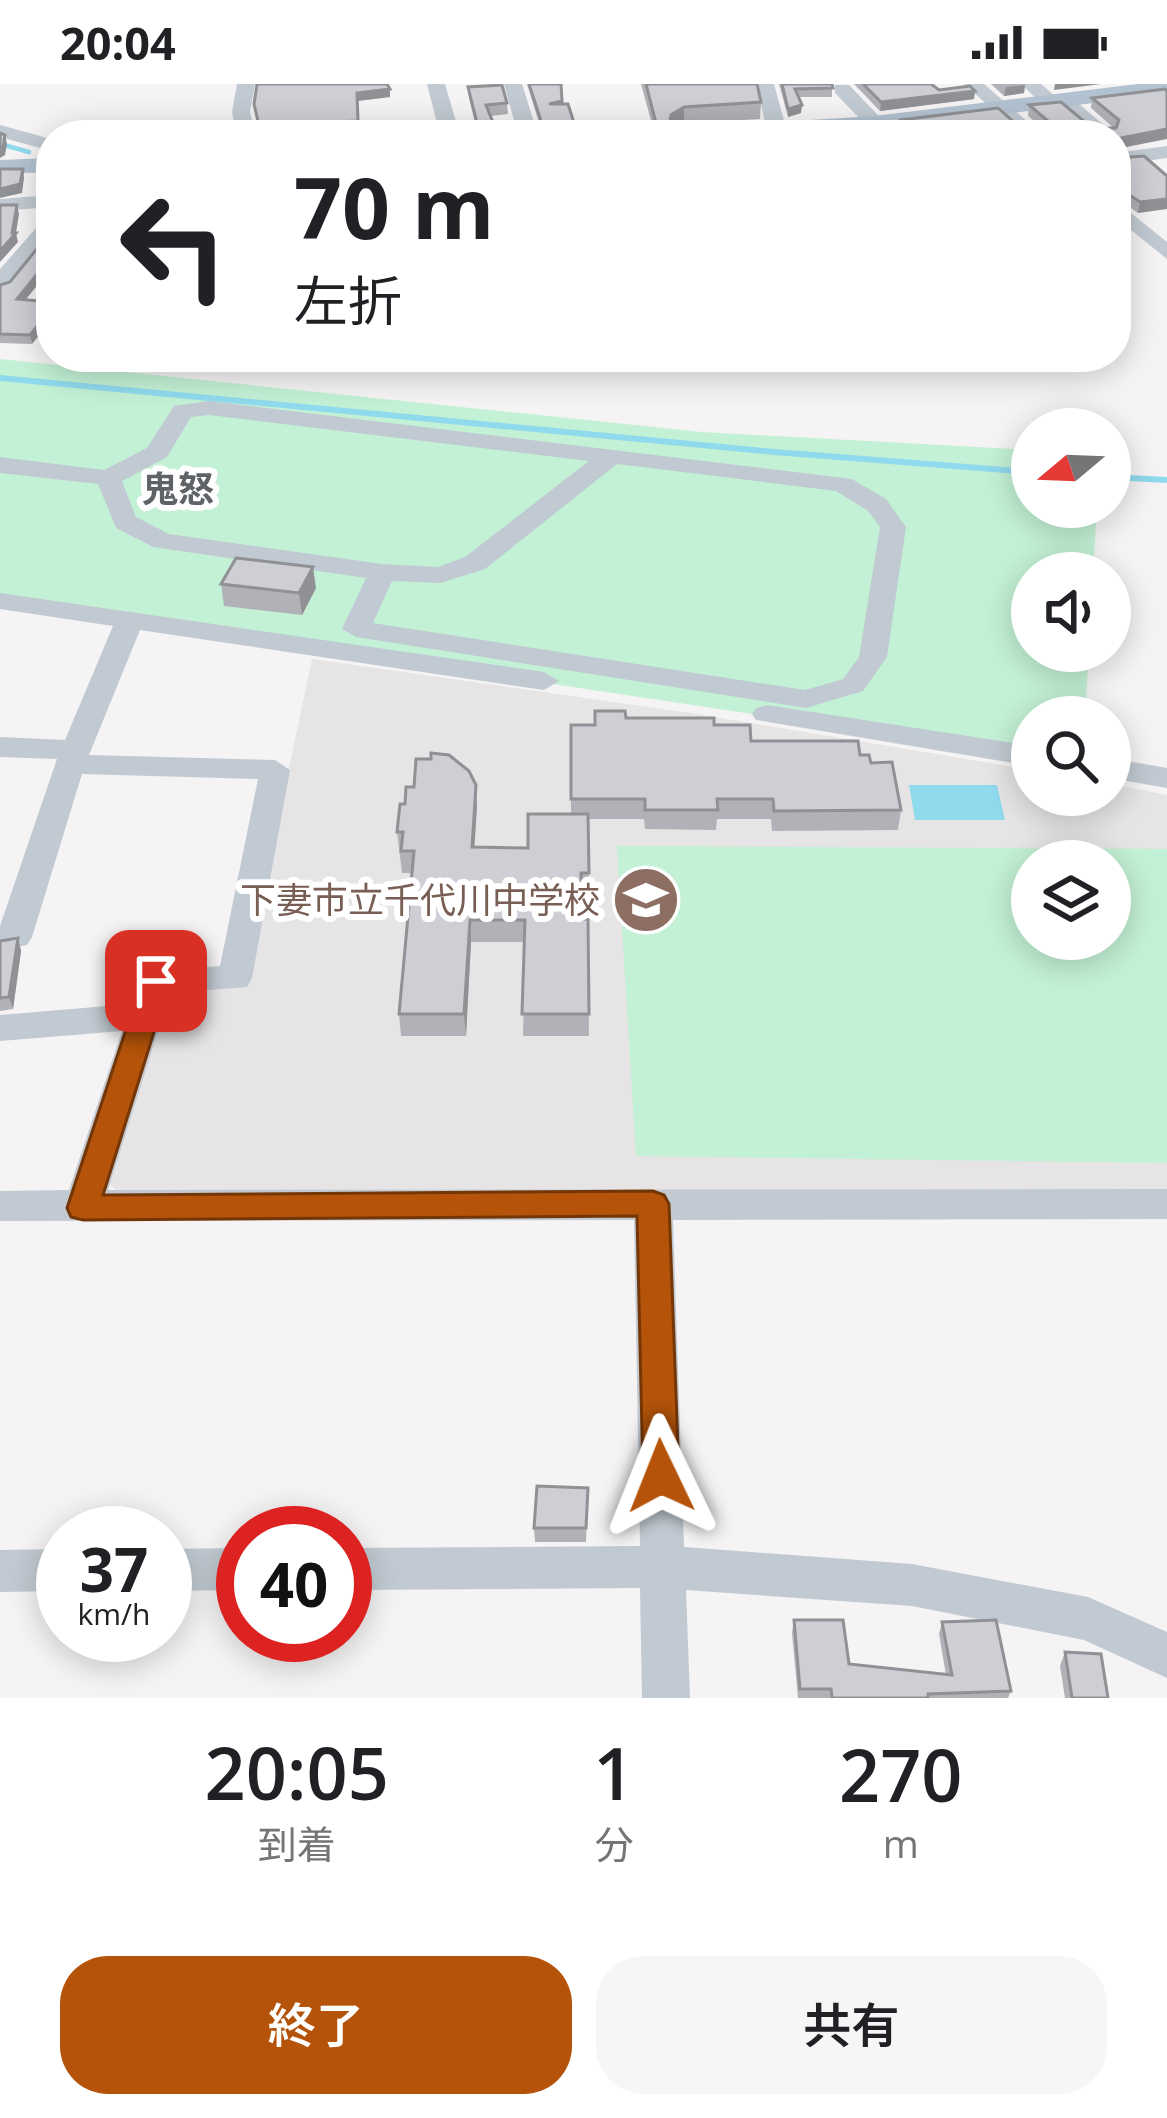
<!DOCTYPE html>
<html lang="ja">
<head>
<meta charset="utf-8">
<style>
  :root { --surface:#fff; --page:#f6f6f6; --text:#202124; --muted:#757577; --accent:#b45309 }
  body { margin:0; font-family:"Open Sans","Noto Sans JP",sans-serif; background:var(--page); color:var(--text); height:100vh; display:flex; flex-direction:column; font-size:45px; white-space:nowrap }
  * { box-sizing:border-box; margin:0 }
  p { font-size:39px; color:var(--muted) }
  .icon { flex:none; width:66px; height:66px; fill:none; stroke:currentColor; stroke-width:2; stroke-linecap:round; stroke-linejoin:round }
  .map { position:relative; height:1614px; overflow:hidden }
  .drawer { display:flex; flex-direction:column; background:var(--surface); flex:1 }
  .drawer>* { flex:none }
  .top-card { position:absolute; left:36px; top:36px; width:1095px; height:252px; border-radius:48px; box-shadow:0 6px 30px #0003; background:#fff; color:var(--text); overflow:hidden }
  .needle { width:78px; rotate:251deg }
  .fabs { position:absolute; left:1011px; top:324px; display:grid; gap:24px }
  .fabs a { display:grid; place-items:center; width:120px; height:120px; border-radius:50%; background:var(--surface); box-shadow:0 6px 30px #0003; font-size:60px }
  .speed { position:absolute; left:36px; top:1422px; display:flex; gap:24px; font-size:60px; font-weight:700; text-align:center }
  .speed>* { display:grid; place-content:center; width:156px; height:156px; border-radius:50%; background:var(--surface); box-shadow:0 6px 30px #0003; line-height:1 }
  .speed small { font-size:30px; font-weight:400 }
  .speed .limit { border:18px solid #d22; background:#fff; color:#111 }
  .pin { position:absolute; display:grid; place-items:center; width:102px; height:102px; color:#fff; margin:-51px; border-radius:24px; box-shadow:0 6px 18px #0006 }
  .me { position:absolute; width:132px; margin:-66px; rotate:358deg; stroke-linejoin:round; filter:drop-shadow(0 0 9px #0008) }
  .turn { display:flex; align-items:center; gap:42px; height:252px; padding:0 60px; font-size:54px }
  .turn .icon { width:156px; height:156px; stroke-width:2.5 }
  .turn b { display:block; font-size:84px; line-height:102px }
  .eta { display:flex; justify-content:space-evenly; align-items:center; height:204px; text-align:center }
  .eta b { font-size:72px; font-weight:600; line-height:84px }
  .button { display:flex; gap:24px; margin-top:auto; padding:24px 60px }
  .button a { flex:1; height:138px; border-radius:48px; background:var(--accent); color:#fff; font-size:48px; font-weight:600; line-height:138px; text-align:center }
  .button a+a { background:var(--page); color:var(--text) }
  .status { display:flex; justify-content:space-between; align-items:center; height:84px; padding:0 60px; background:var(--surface); direction:ltr }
  .status svg { height:33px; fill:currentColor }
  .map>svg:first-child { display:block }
  .education { fill:#e6e4e5; fill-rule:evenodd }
  .green { fill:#c3f1d5; fill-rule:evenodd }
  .water { fill:#90daee }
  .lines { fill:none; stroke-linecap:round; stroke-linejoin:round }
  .stream-far1 { stroke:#90daee; stroke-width:4.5 }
  .stream { stroke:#90daee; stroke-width:6 }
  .minor { fill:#c1cad2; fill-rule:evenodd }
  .major { fill:#b3c2d1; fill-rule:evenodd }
  .wall { fill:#b0b2b7 }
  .shaded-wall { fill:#909195 }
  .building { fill:#cdcfd5; stroke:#909195; stroke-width:3 }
  .route { fill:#b45309; stroke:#753606; stroke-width:3 }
  .labels { text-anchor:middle; stroke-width:12; stroke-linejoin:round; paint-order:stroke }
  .far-quarter-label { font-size:36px; font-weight:bold; fill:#5f6368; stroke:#fff }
  .education-label { font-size:36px; fill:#785e54; stroke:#fff; text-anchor:end }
</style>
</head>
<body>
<div class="status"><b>20:04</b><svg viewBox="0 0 49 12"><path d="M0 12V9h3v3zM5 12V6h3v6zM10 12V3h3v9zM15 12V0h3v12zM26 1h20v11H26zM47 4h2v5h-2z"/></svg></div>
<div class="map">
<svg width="1167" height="1614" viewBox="0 0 1167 1614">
  <rect width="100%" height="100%" fill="#f5f3f3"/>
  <path class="education" d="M312,575L691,629L1032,686V711H1110V700L1167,711V1108L120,1110L109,1099L167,902L243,901ZM1032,777H1110V855H1032Z"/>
  <g class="green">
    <path d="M0,275L702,348L1032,366V423H1097L1093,489H1032V567H1089L1085,633H1032V672L0,517Z"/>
    <path d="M617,762L1167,765V1079L636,1072ZM1110,777V855H1032V777Z"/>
  </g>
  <path class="water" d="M909,701H997L1005,736H915Z"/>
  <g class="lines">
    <path class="stream-far1" d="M0,60L29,68"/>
    <g class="stream">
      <path d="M0,294L774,368L1032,388"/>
      <path d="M1110,393L1167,396"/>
    </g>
    <g class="minor">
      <path d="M237,0H255L250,28L256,51H236L232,28Z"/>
      <path d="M427,0H445L460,51H440Z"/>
      <path d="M504,0H522L538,51H518Z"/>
      <path d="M756,0H774L788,51H768Z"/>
      <path d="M964,0H984L1043,51H1021Z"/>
      <path d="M1021,0H1041L1057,14L1071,13L1114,50L1093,51L1058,21L1044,22Z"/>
      <path d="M835,1H849L897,51H876L835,9Z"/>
      <path d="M0,41L51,55V67L0,53Z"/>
      <path d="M1167,62V74L1116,81V69Z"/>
      <path d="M51,111V123L0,127V115Z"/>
      <path d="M1116,117L1167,158V175L1116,134Z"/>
      <path d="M51,133V152L8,204L0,206V185L44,135Z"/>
      <path d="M855,273H879L884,283L880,288H864Z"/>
      <path d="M209,317L852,395L886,415L906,443L887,573L863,607L806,624L356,553L342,545L366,494L153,463L116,444L98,400L0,389V373L104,386L147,364L174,322ZM209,331L589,377L465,473L438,483L382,480L169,450L136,433L122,397L167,373L191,333ZM617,380L836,407L868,427L880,443L859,573L843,595L805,606L373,539L392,497L440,499L485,485Z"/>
      <path d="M0,509L544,588L559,597L544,606L140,546L89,671L275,676L290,686L252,894L247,903L170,909L108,1106L1167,1105V1135L673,1136L684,1463L912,1480L1088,1513L1167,1548V1594L1084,1556L912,1522L686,1506L690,1614H642L640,1504L345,1506V1464L640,1462L634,1136L0,1137V1107L69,1106L122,947L0,957V931L131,920L144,888L220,882L258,695L82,690L32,853L27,861L0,866V842L57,675L0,673V653L65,656L113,542L0,525Z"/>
      <path d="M767,621L1032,662V682L756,636L752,630L756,624Z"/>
      <path d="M1110,674L1167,684V704L1110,694Z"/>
      <path d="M243,1464V1506L165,1507V1465Z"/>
      <path d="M63,1465V1507L0,1508V1466Z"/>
    </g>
    <g class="major">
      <path d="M1138,0H1167V10L874,46L673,51L684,44L874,32Z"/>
      <path d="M51,74V88L0,90V76Z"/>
    </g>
  </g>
  <g class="wall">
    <path d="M527,0H561L562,20L574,39V49L537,51V46L540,42Z"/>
    <path d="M641,0H757L761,18L760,35L709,38L781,51H655Z"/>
    <path d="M779,0H832V13H799L801,29L788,33Z"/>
    <path d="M854,0H931L939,6L975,7L974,15L880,27Z"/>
    <path d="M991,0H1025L1024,9L1004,12Z"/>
    <path d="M468,3L507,19L508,30L491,32L498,51H478L469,14Z"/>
    <path d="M1165,5L1116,51H1044L1045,46L1028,32L1029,21L1092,44H1114L1091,24L1092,14Z"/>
    <path d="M390,13L357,17L358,45L334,46V51H253V47L258,43L254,20Z"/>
    <path d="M998,24L1015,51H903L900,47L901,36Z"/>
    <path d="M1116,74L1167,92L1138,129L1116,114Z"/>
    <path d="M51,152V184L25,216L32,260L0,259V201L10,198Z"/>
    <path d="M880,273H901V276H886Z"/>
    <path d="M918,273H941L940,281L918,280Z"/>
    <path d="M221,500L316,504L302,531L224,522Z"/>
    <path d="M626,634L714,641L751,657L860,671L871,679L901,726L898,746L772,747L771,735H717L716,746L645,745L644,735H588L589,810H581L582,835H588L589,952H523L525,858H471L466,952H401L399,930L412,789H402L397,748L477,722L474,763L528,764L571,730V641H595Z"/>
    <path d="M18,854L21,867L13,925L0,927V857Z"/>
    <path d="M588,1404L586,1458H535L534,1444Z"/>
    <path d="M794,1536L849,1580L946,1591L939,1550L942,1538L1011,1607L1008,1614H798L792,1549Z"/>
    <path d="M1065,1568L1108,1614H1065L1060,1582Z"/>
  </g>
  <g class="shaded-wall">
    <path d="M1055,0H1101L1054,6Z"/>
    <path d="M1025,1L1024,9L1004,12L1006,3Z"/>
    <path d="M390,5V13L357,17L358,45L357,9Z"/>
    <path d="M975,7L974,15L880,27L881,18Z"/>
    <path d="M802,21L801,29L788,33V25Z"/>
    <path d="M684,23V40L671,47V31Z"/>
    <path d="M966,39L965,51H911V47Z"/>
    <path d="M1016,40L1015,51H975V48Z"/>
    <path d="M1167,45V55L1116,65V55Z"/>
    <path d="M5,51L7,60L5,71L0,74V64Z"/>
    <path d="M23,85L24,94L22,109L0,114V105Z"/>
    <path d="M1167,115V125L1138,129L1140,118Z"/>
    <path d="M17,121L19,130L16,149L18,158L0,178V167L12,149Z"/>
    <path d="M51,173V184L19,224L17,215Z"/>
    <path d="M51,225V237L32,260L30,251Z"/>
    <path d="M313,483L316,504L302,531L299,509Z"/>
    <path d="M476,701L477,722L473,785L472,763Z"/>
    <path d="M470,836L471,858L466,952L464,930Z"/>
    <path d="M18,854L21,867L13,925L9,913Z"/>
  </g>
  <g class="building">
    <path d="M257,0H387L390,5L357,9L358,37L333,38L334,51H255L253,47L259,42L254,20Z"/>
    <path d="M529,0H561L562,17L549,20H568L574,39L550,40L551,51H538L537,46L542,40Z"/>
    <path d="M646,0H757L761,18L684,23L671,31L670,37L779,39L781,51H659Z"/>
    <path d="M782,0H832L833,4L795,5L802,21L788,25Z"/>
    <path d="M863,0H931L939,6L970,2L975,7L881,18Z"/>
    <path d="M502,1L507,19L486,21L498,51H480L468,3Z"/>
    <path d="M1165,5L1167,7V45L1116,55V51H1053L1045,45L1048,37L1029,21L1061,18L1092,44H1116L1119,36L1092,14Z"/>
    <path d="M998,24L1016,40L975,48L966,39L911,47L901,36Z"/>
    <path d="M189,48L191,51H142Z"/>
    <path d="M0,49L5,51L3,63L0,64Z"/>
    <path d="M1144,72L1167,92V115L1140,118L1116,102V74Z"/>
    <path d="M0,85H23L20,100L0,105Z"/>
    <path d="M0,121H17L12,149H16L0,167Z"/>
    <path d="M48,151L51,152V173L17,215L51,218V225L30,251L0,250V201L10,198Z"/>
    <path d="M236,474L313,483L299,509L221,500Z"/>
    <path d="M595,627H625L626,634H714V641H750L751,657H858L860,671H869L871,679L892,678L901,726L774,727L773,715H717L718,726H645V715H571V641H595Z"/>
    <path d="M431,669L449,671L469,687L476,701L472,763L528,764V730H588L589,789H581L582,835H588L589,930H522L525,836H470L464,930H399L414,767H401L403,748H397L400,720H405L406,703H414L416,675H431Z"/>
    <path d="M18,854L9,913L0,914V857Z"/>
    <path d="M537,1402L588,1404L586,1444H534Z"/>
    <path d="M794,1536H843L849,1580L952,1591L942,1538L996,1536L1011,1607L928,1610V1614H832L831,1605H800Z"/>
    <path d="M1065,1568L1101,1570L1108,1614H1072Z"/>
  </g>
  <path class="route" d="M156,886L170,897L103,1111L653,1107L664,1111L669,1120L679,1392L673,1404L661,1409L648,1404L643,1392L637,1132L83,1136L71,1133L67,1124L142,897Z"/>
  <defs>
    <symbol id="school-disc" viewBox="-11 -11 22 22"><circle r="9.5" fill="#8d6e63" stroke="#fff"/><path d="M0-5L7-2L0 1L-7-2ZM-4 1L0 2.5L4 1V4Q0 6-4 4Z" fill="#fff"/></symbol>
  </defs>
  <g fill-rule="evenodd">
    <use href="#school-disc" x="608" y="778" width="76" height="76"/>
  </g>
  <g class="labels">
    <g class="far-quarter-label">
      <text x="178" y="418">鬼怒</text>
    </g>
    <g class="education-label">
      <text x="600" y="829">下妻市立千代川中学校</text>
    </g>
  </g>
</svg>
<div class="fabs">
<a><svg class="needle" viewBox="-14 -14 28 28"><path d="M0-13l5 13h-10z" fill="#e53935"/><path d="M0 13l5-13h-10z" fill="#757577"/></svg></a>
<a><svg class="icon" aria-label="sound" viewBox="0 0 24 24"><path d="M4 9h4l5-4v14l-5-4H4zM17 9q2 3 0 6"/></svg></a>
<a><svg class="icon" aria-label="search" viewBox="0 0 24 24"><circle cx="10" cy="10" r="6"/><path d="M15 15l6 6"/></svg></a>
<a><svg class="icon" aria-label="layers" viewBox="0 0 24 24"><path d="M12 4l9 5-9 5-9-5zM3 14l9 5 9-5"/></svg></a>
</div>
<div class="speed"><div>37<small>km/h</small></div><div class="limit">40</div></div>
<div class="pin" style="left:156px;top:897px;background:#d93025"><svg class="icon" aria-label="arrive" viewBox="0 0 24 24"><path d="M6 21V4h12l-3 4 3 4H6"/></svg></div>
<svg class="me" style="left:661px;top:1392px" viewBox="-20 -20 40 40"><path d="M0-17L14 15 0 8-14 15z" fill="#b45309" stroke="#fff" stroke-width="4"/></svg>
<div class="top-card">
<div class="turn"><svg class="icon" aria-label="left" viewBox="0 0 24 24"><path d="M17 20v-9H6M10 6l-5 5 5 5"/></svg><div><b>70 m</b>左折</div></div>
</div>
</div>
<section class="drawer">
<div class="eta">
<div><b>20:05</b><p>到着</p></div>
<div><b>1</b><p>分</p></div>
<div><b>270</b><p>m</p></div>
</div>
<div class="button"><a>終了</a><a>共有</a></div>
</section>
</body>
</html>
